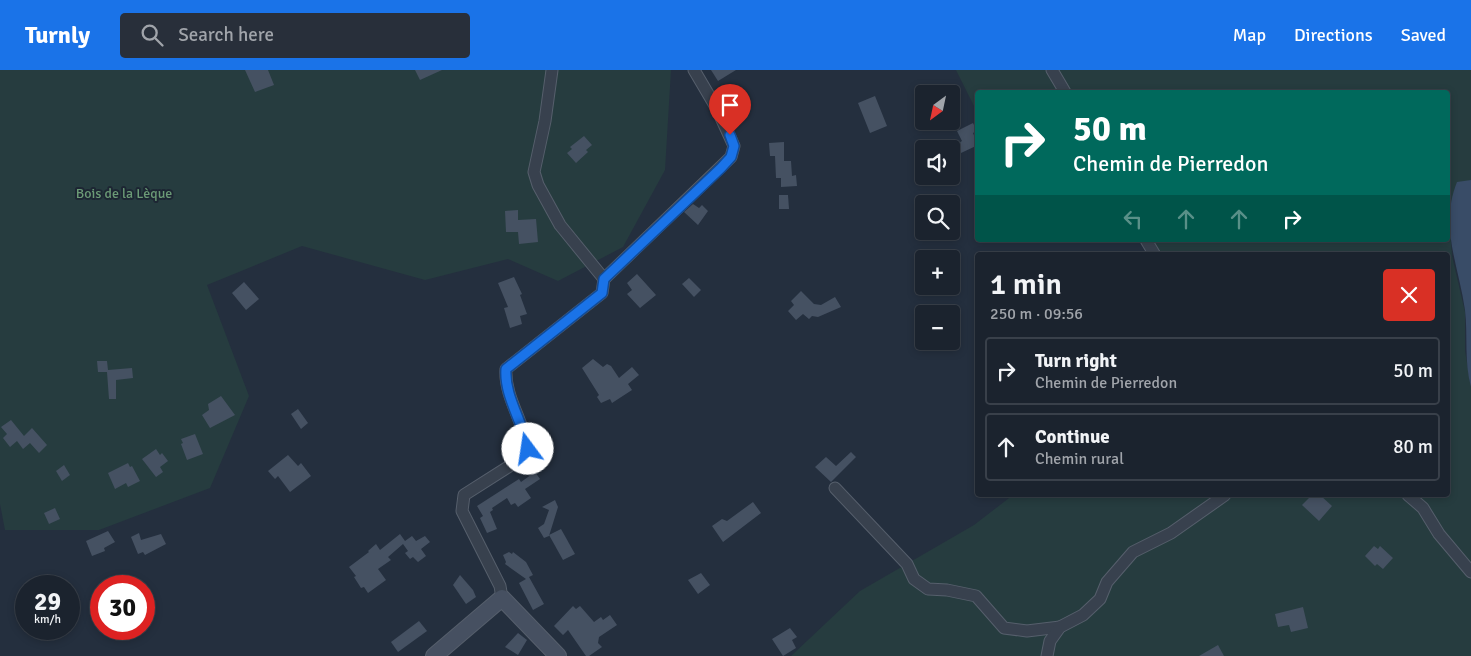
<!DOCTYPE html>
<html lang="en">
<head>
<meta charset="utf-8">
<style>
  :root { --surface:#1b232e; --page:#282f3a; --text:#f1f3f6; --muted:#a0a4aa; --line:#39404a; --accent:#1a73e8 }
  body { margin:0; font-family:Signika,sans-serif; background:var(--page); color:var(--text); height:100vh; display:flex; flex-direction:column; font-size:19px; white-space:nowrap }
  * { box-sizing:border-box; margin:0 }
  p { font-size:16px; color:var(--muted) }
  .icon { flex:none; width:28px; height:28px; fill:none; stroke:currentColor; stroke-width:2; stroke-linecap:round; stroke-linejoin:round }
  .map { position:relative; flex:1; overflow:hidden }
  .panel { position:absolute; left:975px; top:182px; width:475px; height:245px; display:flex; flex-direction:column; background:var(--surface); border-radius:5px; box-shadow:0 2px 8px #0003,0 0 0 1px var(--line) }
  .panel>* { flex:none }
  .top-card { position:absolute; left:975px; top:20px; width:475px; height:152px; border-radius:5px; box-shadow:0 2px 8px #0003,0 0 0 1px var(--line); background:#00695c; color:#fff; overflow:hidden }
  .needle { width:32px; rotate:213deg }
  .controls { position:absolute; left:915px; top:15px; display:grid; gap:10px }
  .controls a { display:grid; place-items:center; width:45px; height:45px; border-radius:5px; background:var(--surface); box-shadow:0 2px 8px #0003,0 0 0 1px var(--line); font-size:25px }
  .speed { position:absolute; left:15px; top:505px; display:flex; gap:10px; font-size:25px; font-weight:700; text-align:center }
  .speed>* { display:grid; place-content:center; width:65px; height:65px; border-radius:50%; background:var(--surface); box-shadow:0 2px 8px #0003,0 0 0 1px var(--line); line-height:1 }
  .speed small { font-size:12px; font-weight:400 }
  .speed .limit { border:8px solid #d22; background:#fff; color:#111 }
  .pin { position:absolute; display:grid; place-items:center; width:42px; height:42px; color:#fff; margin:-51px -21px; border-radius:50% 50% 50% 0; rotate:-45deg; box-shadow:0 0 5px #0007 }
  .pin .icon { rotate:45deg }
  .me { position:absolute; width:55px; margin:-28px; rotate:346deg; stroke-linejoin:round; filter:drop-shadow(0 0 4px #0008) }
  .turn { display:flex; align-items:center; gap:18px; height:105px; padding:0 15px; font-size:22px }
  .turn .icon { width:65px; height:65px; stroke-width:2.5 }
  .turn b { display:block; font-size:35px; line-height:42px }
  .lanes { display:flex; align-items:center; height:48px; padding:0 15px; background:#0003; justify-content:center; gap:25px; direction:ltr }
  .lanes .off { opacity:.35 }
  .round { display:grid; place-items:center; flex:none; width:52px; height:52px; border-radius:5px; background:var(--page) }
  .headline { display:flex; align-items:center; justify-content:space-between; height:85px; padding:0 15px }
  h1 { font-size:30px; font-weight:600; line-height:38px }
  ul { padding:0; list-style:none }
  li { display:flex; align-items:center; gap:15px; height:68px; margin:0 10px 8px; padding:0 5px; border:2px solid var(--line); border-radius:5px }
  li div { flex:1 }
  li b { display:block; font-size:19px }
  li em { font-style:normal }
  header { display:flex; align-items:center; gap:30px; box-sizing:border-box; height:70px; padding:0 25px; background:var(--accent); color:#fff }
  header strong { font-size:24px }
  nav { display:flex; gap:28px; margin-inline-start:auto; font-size:18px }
  .search { width:350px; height:45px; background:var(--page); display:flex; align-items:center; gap:12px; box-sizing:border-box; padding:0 18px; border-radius:5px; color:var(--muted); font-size:19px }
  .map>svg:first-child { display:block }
  .green { fill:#263c3f }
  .water { fill:#394c67 }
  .building { fill:#455162 }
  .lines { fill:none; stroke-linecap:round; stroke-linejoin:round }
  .street-casing { stroke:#565f6c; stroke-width:13 }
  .secondary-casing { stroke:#565f6c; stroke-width:18 }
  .street { stroke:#38414e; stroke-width:11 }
  .secondary { stroke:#465061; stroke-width:16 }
  .route-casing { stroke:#114b97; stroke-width:12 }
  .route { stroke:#1a73e8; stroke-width:9 }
  .labels { text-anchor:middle; stroke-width:4; stroke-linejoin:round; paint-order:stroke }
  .park-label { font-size:14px; fill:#6b9a76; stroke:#1d2633 }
</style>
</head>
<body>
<header>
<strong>Turnly</strong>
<div class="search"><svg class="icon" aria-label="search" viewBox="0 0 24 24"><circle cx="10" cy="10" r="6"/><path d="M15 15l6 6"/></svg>Search here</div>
<nav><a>Map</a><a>Directions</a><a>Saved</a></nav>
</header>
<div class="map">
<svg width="1471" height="586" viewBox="0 0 1471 586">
  <rect width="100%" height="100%" fill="#242f3e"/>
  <g class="green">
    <path d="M0,0H671L665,100L623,177L558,211L508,189L425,210L302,176L207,215L249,326L210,418L99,460H5L0,434Z"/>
    <path d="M956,0H1471V110L1450,158L1452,186L1465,242V281L1471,317V586H791L860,521L974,455L1013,425H1448V185H1160L1141,170H1448V22H978L977,42Z"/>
  </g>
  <path class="water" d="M1471,110V317C1464,291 1468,266 1465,240C1459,196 1439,157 1457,112Z"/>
  <g class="building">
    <path d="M245,0H268L274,15L255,22Z"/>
    <path d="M415,0H442L420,10Z"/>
    <path d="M711,0H736L718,11Z"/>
    <path d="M875,26L887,56L870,63L858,33Z"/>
    <path d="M973,53L977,61L973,63L978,75L961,83L957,74L962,71L957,61Z"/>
    <path d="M584,66L592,75L586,80L588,82L576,93L567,83L572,79L570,77Z"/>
    <path d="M784,72V91H791L792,106L796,105L797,116L781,117V108H776L775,86H770L769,73Z"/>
    <path d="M779,125H788L789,139H779Z"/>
    <path d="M693,134L699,138L702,135L708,141L698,155L684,142Z"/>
    <path d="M518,140V150L536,149L538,172L519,174L518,162H506L505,141Z"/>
    <path d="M637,204L656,225L640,238L627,224L632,220L627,213Z"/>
    <path d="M514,207L522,224L520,225L527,244L520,246L522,254L510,258L504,238L508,237L498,213Z"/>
    <path d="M689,208L701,220L694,227L682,214Z"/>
    <path d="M244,212L259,229L246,240L232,223Z"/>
    <path d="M801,221L814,234L821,235L835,227L841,237L818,247L812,246L809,249L803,244L796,250L788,241L794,235L791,231Z"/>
    <path d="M593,289L603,297L607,294L611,296L619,308L632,297L639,305L628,314L632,320L612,333L610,329L601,333L597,327L599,325L582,298Z"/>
    <path d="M97,291H107L108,300L132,298L133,308L116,310V329H109L107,302H98Z"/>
    <path d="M221,326L235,345L210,358L202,345L209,340L208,334Z"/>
    <path d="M298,339L308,353L301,359L291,344Z"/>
    <path d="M11,350L24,366L32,358L47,375L39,383L30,373L23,379L17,371L10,377L3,368L7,364L1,357Z"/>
    <path d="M195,364L203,384L187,390L181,374L183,373L181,369Z"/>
    <path d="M156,379L160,385L162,383L168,391L160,397L163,402L156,407L142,389Z"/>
    <path d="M851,382L856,387L831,412L815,397L826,387L836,396Z"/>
    <path d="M288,385L298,396L301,393L311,406L290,422L278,406L275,409L268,401Z"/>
    <path d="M128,393L130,397L132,396L140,411L128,417L126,413L115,419L108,403Z"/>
    <path d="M64,395L70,405L62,411L56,401Z"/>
    <path d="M535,402L540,409L525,419L531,428L518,437L515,433L511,435L507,428L492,438L493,440L490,442L497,459L487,463L480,448L483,446L477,436L519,409L521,412Z"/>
    <path d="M1312,425H1320L1332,436L1319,451L1302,435Z"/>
    <path d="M555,430L558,437L549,466L544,468L538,458L544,454L549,440L542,437Z"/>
    <path d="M753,432L761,443L723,472L712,456L722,449L727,451Z"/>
    <path d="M55,438L60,449L49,454L44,443Z"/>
    <path d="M561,459L575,484L563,490L549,465Z"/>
    <path d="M108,461L115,472L104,478L105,481L92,486L86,471Z"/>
    <path d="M139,463L141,470L161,464L166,474L145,485L143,482L138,484L131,467Z"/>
    <path d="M400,464L405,471L412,466L416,471L425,466L430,472L421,479L426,486L418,492L413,487L410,489L405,483L408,481L403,474L388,487L391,490L378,499L386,510L368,523L364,517L361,518L354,507L356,506L349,497L369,482L368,481L376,474L380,480Z"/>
    <path d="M1374,476L1378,479L1380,476L1393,488L1383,499L1377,494L1375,496L1365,486Z"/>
    <path d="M509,482L512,484L513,482L526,492L533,505L529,507L544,534L533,540L519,513L526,509L505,494L506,492L503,485Z"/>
    <path d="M701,503L710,515L698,524L688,510Z"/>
    <path d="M460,505L473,520L476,527L466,534L453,515Z"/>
    <path d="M573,536L576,539L580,536L594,552L601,547L603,550L610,545L617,555L599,567L598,573L602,577L589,586H586L568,560L563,565L554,556Z"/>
    <path d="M1303,537L1308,558L1291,562L1289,555L1278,557L1275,544Z"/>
    <path d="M419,551L427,561L398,582L391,572Z"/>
    <path d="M790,558L797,567L792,570L796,578L783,586L772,569Z"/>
    <path d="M518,563L527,570L518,585L505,577Z"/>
    <path d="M1218,575L1224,586H1199Z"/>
  </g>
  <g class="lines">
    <defs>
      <g id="street">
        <path d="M1052,0L1065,22"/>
        <path d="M1146,170L1155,185"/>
        <path d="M604,209L731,87L734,76L717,39L694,0"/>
        <path d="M835,418L907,494L914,509L928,519L947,520L976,526L1004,558L1027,561L1060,557"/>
        <path d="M1408,425L1423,438L1439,464L1471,502"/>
        <path d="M502,528L500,516L462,441L464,425L519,390L528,379C524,352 504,326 506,299L602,223L604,209L560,155L538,115L534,102L545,51L552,0"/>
        <path d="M1047,586L1050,571L1060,557L1083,545L1100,529L1107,512L1133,482L1171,463L1225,425"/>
      </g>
      <path id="secondary" d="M434,586L502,528L558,586"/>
    </defs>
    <use href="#street" class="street-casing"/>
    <use href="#secondary" class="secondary-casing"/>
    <use href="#street" class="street"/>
    <use href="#secondary" class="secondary"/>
  </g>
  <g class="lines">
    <defs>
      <path id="route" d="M528,379C523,352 504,326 506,299L602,223L604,209L721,98L731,87L734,76L730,65"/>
    </defs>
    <use href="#route" class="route-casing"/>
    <use href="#route" class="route"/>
  </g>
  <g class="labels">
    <g class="park-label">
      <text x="124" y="128">Bois de la Lèque</text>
    </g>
  </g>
</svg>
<div class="controls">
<a><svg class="needle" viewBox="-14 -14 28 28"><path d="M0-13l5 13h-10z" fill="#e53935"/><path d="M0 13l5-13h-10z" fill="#a0a4aa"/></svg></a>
<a><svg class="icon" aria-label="sound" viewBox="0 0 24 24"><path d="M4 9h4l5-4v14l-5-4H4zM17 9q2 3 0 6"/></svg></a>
<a><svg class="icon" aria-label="search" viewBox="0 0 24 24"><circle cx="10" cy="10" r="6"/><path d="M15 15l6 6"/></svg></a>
<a>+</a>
<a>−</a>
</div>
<div class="speed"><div>29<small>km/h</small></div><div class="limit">30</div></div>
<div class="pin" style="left:730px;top:65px;background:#d93025"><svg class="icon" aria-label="arrive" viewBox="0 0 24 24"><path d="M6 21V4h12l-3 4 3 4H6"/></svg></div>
<svg class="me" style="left:528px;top:379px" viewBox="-20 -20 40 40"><circle r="19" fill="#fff"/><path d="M0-13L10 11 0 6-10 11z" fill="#1a73e8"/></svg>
<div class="top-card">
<div class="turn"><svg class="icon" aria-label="right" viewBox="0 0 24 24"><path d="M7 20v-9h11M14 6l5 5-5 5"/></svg><div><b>50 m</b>Chemin de Pierredon</div></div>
<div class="lanes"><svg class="icon off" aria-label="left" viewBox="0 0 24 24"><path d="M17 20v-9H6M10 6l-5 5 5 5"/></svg><svg class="icon off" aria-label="ahead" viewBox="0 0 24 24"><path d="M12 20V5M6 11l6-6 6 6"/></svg><svg class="icon off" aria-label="ahead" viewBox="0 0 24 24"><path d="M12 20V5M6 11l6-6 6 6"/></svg><svg class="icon" aria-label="right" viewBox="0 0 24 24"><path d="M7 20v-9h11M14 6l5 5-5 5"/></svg></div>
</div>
<section class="panel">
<div class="headline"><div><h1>1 min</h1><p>250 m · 09:56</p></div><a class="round" style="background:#d93025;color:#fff"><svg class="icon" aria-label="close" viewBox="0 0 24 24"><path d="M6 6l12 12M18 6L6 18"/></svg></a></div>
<ul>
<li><svg class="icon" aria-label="right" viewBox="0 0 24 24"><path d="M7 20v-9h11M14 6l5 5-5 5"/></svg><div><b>Turn right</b><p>Chemin de Pierredon</p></div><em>50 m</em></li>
<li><svg class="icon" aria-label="ahead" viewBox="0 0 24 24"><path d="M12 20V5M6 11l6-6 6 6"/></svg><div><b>Continue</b><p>Chemin rural</p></div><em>80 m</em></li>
</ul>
</section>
</div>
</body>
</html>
